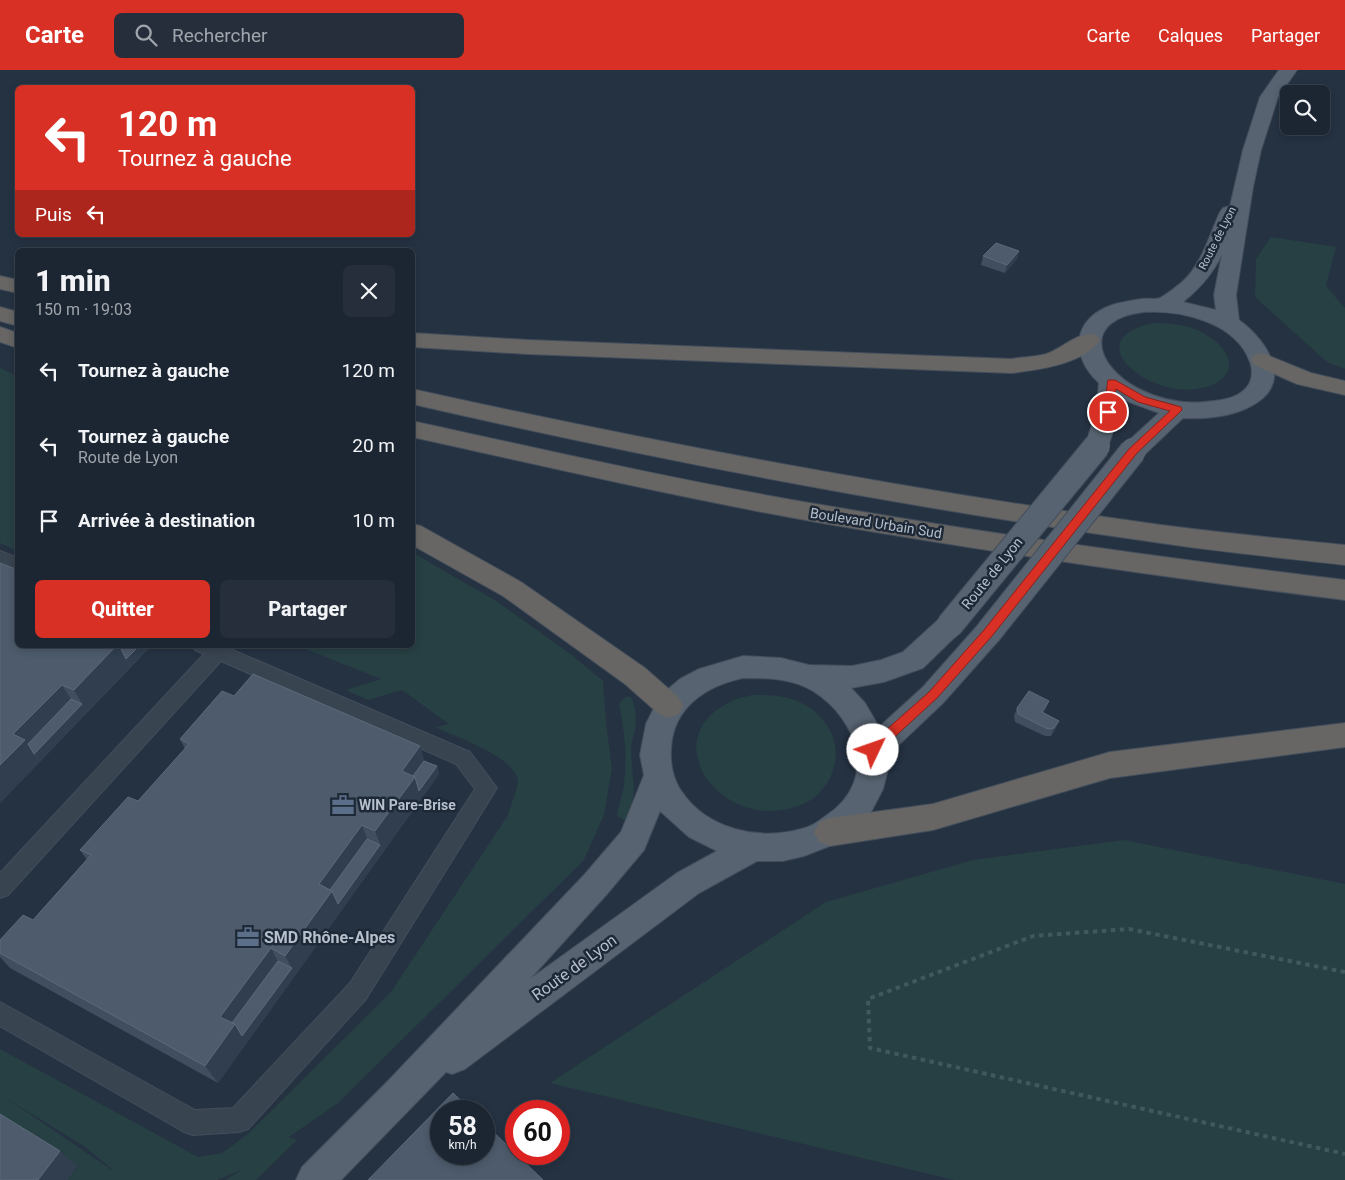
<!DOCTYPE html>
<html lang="fr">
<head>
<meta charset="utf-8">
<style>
  :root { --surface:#1c2632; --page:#252e3a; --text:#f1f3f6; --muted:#a0a5ac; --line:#3a434d; --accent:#d93025 }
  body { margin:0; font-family:Roboto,sans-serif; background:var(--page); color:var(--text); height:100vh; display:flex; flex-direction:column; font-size:19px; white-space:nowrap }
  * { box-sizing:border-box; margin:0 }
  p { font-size:16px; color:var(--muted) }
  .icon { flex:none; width:28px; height:28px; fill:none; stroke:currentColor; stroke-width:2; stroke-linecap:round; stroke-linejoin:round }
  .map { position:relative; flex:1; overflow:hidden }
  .drawer { position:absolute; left:15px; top:178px; width:400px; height:400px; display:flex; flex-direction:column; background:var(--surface); border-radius:8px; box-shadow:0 2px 8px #0003,0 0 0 1px var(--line) }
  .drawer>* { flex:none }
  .guide { position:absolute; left:15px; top:15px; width:400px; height:152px; border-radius:8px; box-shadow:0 2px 8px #0003,0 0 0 1px var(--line); background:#d93025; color:#fff; overflow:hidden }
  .buttons { position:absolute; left:1280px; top:15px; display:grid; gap:10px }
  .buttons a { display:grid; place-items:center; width:50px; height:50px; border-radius:8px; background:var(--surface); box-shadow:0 2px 8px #0003,0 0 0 1px var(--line); font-size:25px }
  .speed { position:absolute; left:430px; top:1030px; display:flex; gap:10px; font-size:25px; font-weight:700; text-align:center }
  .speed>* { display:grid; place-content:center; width:65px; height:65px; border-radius:50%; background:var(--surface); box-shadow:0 2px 8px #0003,0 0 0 1px var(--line); line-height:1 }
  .speed small { font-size:12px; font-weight:400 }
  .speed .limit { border:8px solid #d22; background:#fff; color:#111 }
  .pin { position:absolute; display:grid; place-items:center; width:42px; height:42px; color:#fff; margin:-21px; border:2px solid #fff; border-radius:50%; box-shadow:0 1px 5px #0007 }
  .me { position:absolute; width:55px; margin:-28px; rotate:48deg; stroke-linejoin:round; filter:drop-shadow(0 0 4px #0008) }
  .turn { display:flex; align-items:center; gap:18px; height:105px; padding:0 20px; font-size:22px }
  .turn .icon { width:65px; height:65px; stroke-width:2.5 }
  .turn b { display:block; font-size:35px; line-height:42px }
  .then { display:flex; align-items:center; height:48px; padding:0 20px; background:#0003; gap:10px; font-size:19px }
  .round { display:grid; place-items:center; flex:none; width:52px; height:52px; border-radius:8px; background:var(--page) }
  .summary { display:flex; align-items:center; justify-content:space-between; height:85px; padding:0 20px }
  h1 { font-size:30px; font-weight:800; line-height:38px }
  .cta { display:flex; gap:10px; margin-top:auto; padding:10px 20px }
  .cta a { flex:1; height:58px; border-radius:8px; background:var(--accent); color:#fff; font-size:20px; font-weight:800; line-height:58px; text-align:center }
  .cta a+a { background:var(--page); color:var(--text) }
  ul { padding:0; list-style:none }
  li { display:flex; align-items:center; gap:15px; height:75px; padding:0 20px }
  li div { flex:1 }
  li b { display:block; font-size:19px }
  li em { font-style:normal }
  header { display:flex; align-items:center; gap:30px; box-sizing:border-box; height:70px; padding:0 25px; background:var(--accent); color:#fff }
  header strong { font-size:24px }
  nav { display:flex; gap:28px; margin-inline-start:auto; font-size:18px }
  .search { width:350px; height:45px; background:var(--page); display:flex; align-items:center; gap:12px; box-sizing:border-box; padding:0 18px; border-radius:8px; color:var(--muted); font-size:19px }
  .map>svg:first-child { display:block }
  .green { fill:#274043; fill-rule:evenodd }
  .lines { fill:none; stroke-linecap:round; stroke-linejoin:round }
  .service-casing { stroke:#434d5b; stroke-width:2 }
  .primary-casing { stroke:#434d5b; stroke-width:2 }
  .trunk-casing { stroke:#444f5c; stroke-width:2 }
  .path { stroke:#40595a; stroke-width:4; stroke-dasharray:4.5 4.5; stroke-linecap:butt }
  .service { fill:#394451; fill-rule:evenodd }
  .primary { fill:#576371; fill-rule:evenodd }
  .trunk { fill:#686664; fill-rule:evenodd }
  .primary-bridge-casing { stroke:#434d5b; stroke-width:28; stroke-linecap:butt }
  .primary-bridge { stroke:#576371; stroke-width:26 }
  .wall { fill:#404e60 }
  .shaded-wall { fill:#303e4f }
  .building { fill:#4d5b6c; stroke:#5d6a7b }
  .route { fill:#d93025; stroke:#8d1f18 }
  .labels { text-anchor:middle; stroke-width:5; stroke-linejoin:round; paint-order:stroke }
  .far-street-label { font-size:11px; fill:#b6bfcc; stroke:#1e2937 }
  .street-label { font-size:14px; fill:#b6bfcc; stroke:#1e2937 }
  .poi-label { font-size:14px; font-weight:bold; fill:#b6bfcc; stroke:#1e2937; text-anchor:start }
  .near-poi-label { font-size:16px; font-weight:bold; fill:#b6bfcc; stroke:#1e2937; text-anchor:start }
  .near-street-label { font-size:16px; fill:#b6bfcc; stroke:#1e2937 }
</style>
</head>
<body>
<header>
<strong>Carte</strong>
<div class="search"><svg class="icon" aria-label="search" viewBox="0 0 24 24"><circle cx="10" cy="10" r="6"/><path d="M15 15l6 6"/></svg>Rechercher</div>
<nav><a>Carte</a><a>Calques</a><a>Partager</a></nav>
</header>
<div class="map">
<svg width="1345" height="1110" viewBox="0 0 1345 1110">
  <rect width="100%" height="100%" fill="#253242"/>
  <g class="green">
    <path d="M1271,167L1336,177L1326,216L1345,238V299L1327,292L1255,227L1256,189Z"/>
    <path d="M1153,253C1172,253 1192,255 1208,266C1241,287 1234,314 1196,319C1149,327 1076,270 1153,253Z"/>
    <path d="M0,298L17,306V481L0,473Z"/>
    <path d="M413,483L498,532L573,586L603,611L606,653L612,698L604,745L584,790L338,1033L289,1067L297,1070L256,1110H225L243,1099L217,1110H68L78,1097L0,1050V979L198,1087L222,1083L248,1064L391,922L508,745C510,737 518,718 518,711C515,686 455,667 435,657L449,654L402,620L368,630L346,620L381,609L296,575H412ZM6,1028L85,1077L113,1100H112Z"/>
    <path d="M752,625C767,625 782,625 797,631C838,648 850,695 816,726C807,734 794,738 782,740C714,751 658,667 730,632C736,628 745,627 752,625Z"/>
    <path d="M626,626L632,628C634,635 636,643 636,651C636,660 632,669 631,678C631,702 640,729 625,750L618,747L617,744C618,737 621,729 623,721C628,692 625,663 619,634Z"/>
    <path d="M1124,770L1345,814V1110H954L550,1013L826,832L973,790Z"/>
  </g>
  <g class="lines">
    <defs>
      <g id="service">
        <path d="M0,481L18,488V501L0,495Z"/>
        <path d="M193,575H221L470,682L497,718L366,929L248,1059L239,1062L193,1065L184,1062L0,956V932L195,1040L233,1038L350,913L475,719L456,694L221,591L8,825L0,828V803L204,584L195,580Z"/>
      </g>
      <g id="primary">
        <path d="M1279,0H1297L1278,27L1261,80L1253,117L1236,225L1239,250C1268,271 1295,313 1251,336C1231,347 1205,349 1183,348L1142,387L1133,389L1124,387L1121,381L1124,375L1159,343L1121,329L1120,342L1106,382L1097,384L1088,382L1085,376L1096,342L1099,313C1068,284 1073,247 1115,234C1124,232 1133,230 1141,229C1147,228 1155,230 1160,228C1167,224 1176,217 1182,212C1201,196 1210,164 1220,142L1223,138L1230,136L1243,80L1260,27ZM1222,184L1214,225L1216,240L1183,232C1200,218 1213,204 1222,184ZM1144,242C1181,240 1236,252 1250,292C1252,298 1253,307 1249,314C1242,326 1226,330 1213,331C1187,335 1163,331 1139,319C1094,296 1082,249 1144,242Z"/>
        <path d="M949,545L959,549L963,556L959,563L923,598L884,612L851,618L865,633L879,657L923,617L978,555L988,552L998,555L1002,563L998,571L943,633L887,686L888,699L883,719L868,748L853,762L835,774L804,786L783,791H757L699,823L465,999L452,1004L446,1002L341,1110H296L302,1097L387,1012L585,804L621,762L644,705L640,685L646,654L657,632L667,620L680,609L699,599L743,586L781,588L809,595L852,596L881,590L903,582L939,549ZM743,608C767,608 791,608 813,621C859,650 878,711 827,745C819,751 811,757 801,759C759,771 707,759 682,722C673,710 670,693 671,679C673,637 706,616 743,608ZM660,741L689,767L717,781L677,803L530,909L607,824L644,780Z"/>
      </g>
      <g id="trunk">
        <path d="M0,206L18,210V223L0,219Z"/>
        <path d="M0,237L18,242V256L0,251Z"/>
        <path d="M0,257L18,263V278L0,272Z"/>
        <path d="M412,263L528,270L1011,289C1022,287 1036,287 1046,284C1064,278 1078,260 1097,265L1100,270C1084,294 1038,300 1011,303L528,284L412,277Z"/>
        <path d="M1262,283L1311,303L1345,311V325L1297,314L1254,295L1251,290L1254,285Z"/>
        <path d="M412,319C660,374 909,420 1161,455C1222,463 1284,469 1345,475V495C1284,488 1222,482 1161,473C909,438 660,391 412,334Z"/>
        <path d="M412,351C549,381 685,412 822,435C996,465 1170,489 1345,510V530C1170,508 996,483 822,453C685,429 549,397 412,367Z"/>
        <path d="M412,454L421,456L521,512L645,598L679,628L683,636L679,644L669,648L659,644L625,614L503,526L412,475Z"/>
        <path d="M1345,653V677L1110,708L933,760L830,776L819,772L814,762L819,752L830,748L933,734L1110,682Z"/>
      </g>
    </defs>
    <use href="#service" class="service-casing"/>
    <use href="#primary" class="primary-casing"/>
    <use href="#trunk" class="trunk-casing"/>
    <path class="path" d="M1345,902L1129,859L1033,866L868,929L870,978L1345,1084"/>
    <use href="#service" class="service"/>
    <use href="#primary" class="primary"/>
    <use href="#trunk" class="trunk"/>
    <defs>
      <g id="primary-bridge">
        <path d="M949,556L1097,376"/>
        <path d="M988,563L1133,381"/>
      </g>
    </defs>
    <use href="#primary-bridge" class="primary-bridge-casing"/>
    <use href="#primary-bridge" class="primary-bridge"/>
  </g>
  <g class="wall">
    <path d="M1019,181L1017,189L1005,203L981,195L983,186Z"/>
    <path d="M18,575H151V576L0,733Z"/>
    <path d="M234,626L420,676L424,691L437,696L439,704L218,1013L10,898L0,887V870L33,850L87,790L80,780L138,731L185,679L180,669Z"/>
    <path d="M1049,631L1046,639L1043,643L1056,659L1051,666H1045L1015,652L1014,646L1017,638Z"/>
  </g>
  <g class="shaded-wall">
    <path d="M1019,181L1017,189L1005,203L1007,195Z"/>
    <path d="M111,575H136L125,587L130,597L87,642L74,620Z"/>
    <path d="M140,575H151V576L130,597L126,589Z"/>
    <path d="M62,615L76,637L33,682L40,692L0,733V695L13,664Z"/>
    <path d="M1049,631L1046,639L1039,649L1042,642Z"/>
    <path d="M82,634L87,642L40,692L35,684Z"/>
    <path d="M1059,651L1056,659L1051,666L1054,658Z"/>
    <path d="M420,676L426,698L437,696L439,704L383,782L375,761L402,701Z"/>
    <path d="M362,755L370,776L380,775L383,782L296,905L285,886L319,814Z"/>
    <path d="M271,878L281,898H292L296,905L218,1013L205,996L220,947Z"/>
    <path d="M60,1081L78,1096L68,1110H38Z"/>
  </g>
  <g class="building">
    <path d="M996,173L1019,181L1007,195L983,186Z"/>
    <path d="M0,493L18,500V575H117L74,620L62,615L13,664L25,670L0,695Z"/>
    <path d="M124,575H140L126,589L121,579Z"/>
    <path d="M253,604L420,676L402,701L415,707L375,761L362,755L319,814L332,821L285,886L271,878L220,947L235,954L205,996L0,883V870L23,845L33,850L91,785L80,780L128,727L138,731L189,674L180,669L222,621L234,626Z"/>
    <path d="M1029,621L1049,631L1042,642L1059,651L1054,658L1048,659L1018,644L1017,638Z"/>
    <path d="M71,629L82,634L34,684L28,674Z"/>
    <path d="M424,691L437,696L419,721L415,707L413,706Z"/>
    <path d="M367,769L380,775L338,834L332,821L330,820Z"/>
    <path d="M278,891L292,898L242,966L235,954L232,953Z"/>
    <path d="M453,1023L472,1041H441V1084H484V1053L543,1110H368Z"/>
    <path d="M0,1044L60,1081L38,1110H0Z"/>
  </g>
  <path class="route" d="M1108,310H1115L1145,327L1181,337L1182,340L1137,383L992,566L937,628L877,683H868L866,680L868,676L929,622L984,560L1129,379L1170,341L1138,332L1116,319L1113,342L1111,345H1105L1103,342Z"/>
  <defs>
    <symbol id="office-bare" viewBox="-9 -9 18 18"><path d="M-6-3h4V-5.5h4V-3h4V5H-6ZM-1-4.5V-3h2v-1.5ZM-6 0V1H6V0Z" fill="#5c6f8a" stroke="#1e2937" stroke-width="2.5" paint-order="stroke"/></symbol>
  </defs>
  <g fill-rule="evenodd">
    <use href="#office-bare" x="327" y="719" width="32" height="32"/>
    <use href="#office-bare" x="232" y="851" width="32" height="32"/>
  </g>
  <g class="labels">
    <g class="far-street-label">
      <text transform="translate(1217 168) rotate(-63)" y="4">Route de Lyon</text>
    </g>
    <g class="street-label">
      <text transform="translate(876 453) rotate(9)" y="5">Boulevard Urbain Sud</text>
      <text transform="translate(992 503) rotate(-51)" y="5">Route de Lyon</text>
    </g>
    <g class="poi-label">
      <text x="359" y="740">WIN Pare-Brise</text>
    </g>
    <g class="near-poi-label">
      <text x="264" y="873">SMD Rhône-Alpes</text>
    </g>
    <g class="near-street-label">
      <text transform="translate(574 897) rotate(-36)" y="6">Route de Lyon</text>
    </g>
  </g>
</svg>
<div class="buttons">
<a><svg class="icon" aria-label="search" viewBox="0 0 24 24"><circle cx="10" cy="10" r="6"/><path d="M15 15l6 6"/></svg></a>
</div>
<div class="speed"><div>58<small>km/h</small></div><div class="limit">60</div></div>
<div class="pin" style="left:1108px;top:342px;background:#d93025"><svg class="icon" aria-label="arrive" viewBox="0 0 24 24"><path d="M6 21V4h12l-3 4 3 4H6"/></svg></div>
<svg class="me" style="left:873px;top:680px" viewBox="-20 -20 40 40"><circle r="19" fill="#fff"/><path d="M0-13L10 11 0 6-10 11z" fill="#d93025"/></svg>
<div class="guide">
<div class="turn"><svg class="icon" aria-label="left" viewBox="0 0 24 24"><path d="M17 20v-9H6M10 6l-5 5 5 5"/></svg><div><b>120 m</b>Tournez à gauche</div></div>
<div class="then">Puis<svg class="icon" aria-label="left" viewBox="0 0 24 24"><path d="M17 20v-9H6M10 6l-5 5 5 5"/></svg></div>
</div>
<section class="drawer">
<div class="summary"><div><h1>1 min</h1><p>150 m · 19:03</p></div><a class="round"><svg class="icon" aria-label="close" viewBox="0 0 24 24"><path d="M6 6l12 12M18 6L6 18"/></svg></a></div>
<ul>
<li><svg class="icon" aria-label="left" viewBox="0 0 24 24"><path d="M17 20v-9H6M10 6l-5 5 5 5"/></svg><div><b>Tournez à gauche</b></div><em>120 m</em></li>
<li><svg class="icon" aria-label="left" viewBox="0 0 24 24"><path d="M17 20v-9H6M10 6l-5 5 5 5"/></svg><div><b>Tournez à gauche</b><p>Route de Lyon</p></div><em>20 m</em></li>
<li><svg class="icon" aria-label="arrive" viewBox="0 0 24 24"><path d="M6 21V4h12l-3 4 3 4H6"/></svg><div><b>Arrivée à destination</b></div><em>10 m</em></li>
</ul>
<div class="cta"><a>Quitter</a><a>Partager</a></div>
</section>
</div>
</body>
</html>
